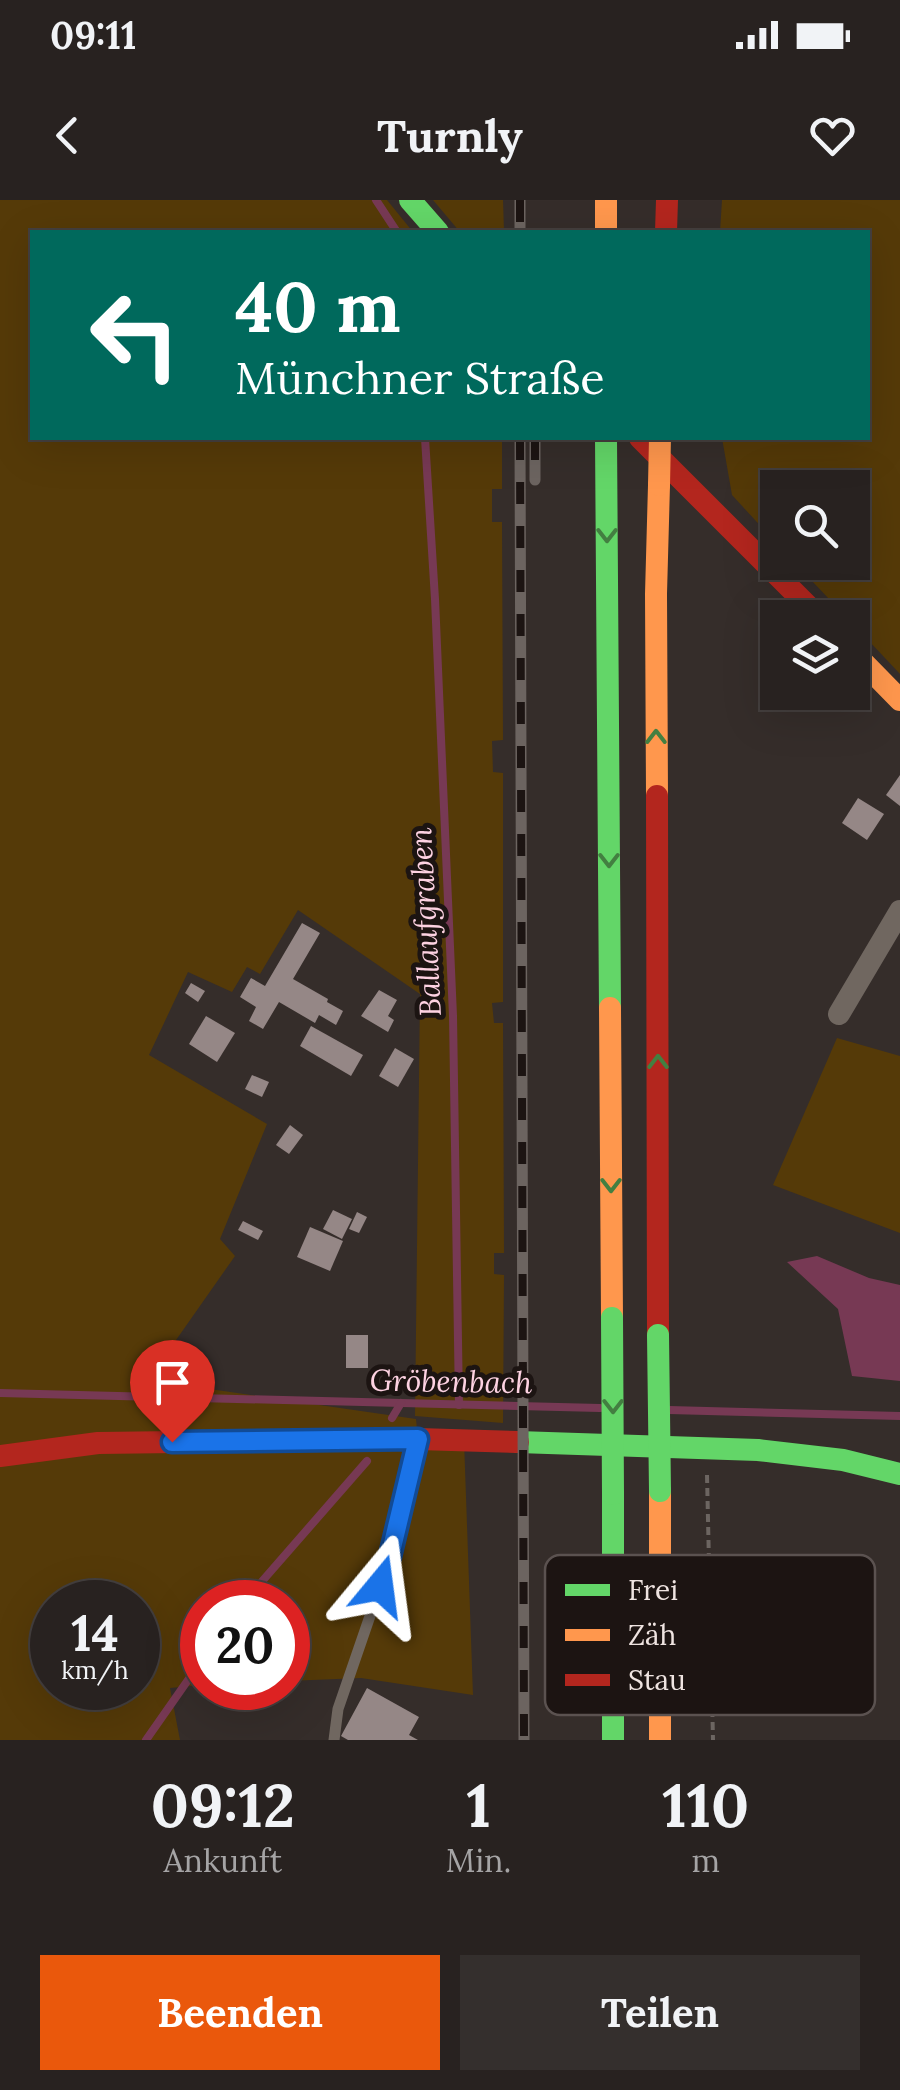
<!DOCTYPE html>
<html lang="de">
<head>
<meta charset="utf-8">
<style>
  :root { --surface:#282220; --page:#342f2d; --text:#f1f3f6; --muted:#a5a4a5; --line:#443f3e; --accent:#ea580c }
  body { margin:0; font-family:Lora,serif; background:var(--page); color:var(--text); height:100vh; display:flex; flex-direction:column; font-size:38px; white-space:nowrap }
  * { box-sizing:border-box; margin:0 }
  p { font-size:32px; color:var(--muted) }
  .icon { flex:none; width:55px; height:55px; fill:none; stroke:currentColor; stroke-width:2; stroke-linecap:round; stroke-linejoin:round }
  .map { position:relative; height:1540px; overflow:hidden }
  .details { display:flex; flex-direction:column; background:var(--surface); flex:1 }
  .details>* { flex:none }
  .hud { position:absolute; left:30px; top:30px; width:840px; height:210px; border-radius:0px; box-shadow:0 10px 40px #0002,0 0 0 2px var(--line); background:#00695c; color:#fff; overflow:hidden }
  .controls { position:absolute; left:760px; top:270px; display:grid; gap:20px }
  .controls a { display:grid; place-items:center; width:110px; height:110px; border-radius:0px; background:var(--surface); box-shadow:0 10px 40px #0002,0 0 0 2px var(--line); font-size:50px }
  .speed { position:absolute; left:30px; top:1380px; display:flex; gap:20px; font-size:50px; font-weight:700; text-align:center }
  .speed>* { display:grid; place-content:center; width:130px; height:130px; border-radius:50%; background:var(--surface); box-shadow:0 10px 40px #0002,0 0 0 2px var(--line); line-height:1 }
  .speed small { font-size:25px; font-weight:400 }
  .speed .limit { border:15px solid #d22; background:#fff; color:#111 }
  .pin { position:absolute; display:grid; place-items:center; width:85px; height:85px; color:#fff; margin:-102px -42px; border-radius:50% 50% 50% 0; rotate:-45deg; box-shadow:0 0 10px #0007 }
  .pin .icon { rotate:45deg }
  .me { position:absolute; width:110px; margin:-55px; rotate:16deg; stroke-linejoin:round; filter:drop-shadow(0 0 8px #0008) }
  .turn { display:flex; align-items:center; gap:35px; height:210px; padding:0 40px; font-size:45px }
  .turn .icon { width:130px; height:130px; stroke-width:2.5 }
  .turn b { display:block; font-size:70px; line-height:85px }
  .eta { display:flex; justify-content:space-evenly; align-items:center; height:170px; text-align:center }
  .eta b { font-size:60px; font-weight:700; line-height:70px }
  .cta { display:flex; gap:20px; margin-top:auto; padding:20px 40px }
  .cta a { flex:1; height:115px; border-radius:0px; background:var(--accent); color:#fff; font-size:40px; font-weight:700; line-height:115px; text-align:center }
  .cta a+a { background:var(--page); color:var(--text) }
  .status { display:flex; justify-content:space-between; align-items:center; height:70px; padding:0 50px; background:var(--surface); direction:ltr }
  .status svg { height:28px; fill:currentColor }
  header { display:flex; justify-content:space-between; align-items:center; height:130px; padding:0 40px; background:var(--surface); font-size:45px; font-weight:700 }
  .map>svg:first-child { display:block }
  .green { fill:#553a08; fill-rule:evenodd }
  .water { fill:#773954 }
  .lines { fill:none; stroke-linecap:round; stroke-linejoin:round }
  .stream { stroke:#773954; stroke-width:8 }
  .building { fill:#958786 }
  .path { stroke:#6c6561; stroke-width:4; stroke-dasharray:8 5; stroke-linecap:butt }
  .lane { stroke:#706760; stroke-width:11 }
  .street { stroke:#706760; stroke-width:22 }
  .fast { stroke:#63d668; stroke-width:22 }
  .slow { stroke:#ff974d; stroke-width:22 }
  .jam { stroke:#b3261e; stroke-width:22 }
  .rail-casing { stroke:#6c6460; stroke-width:11 }
  .rail { stroke:#1c1412; stroke-width:8; stroke-dasharray:22; stroke-linecap:butt }
  .fast-bridge { stroke:#63d668; stroke-width:22 }
  .slow-bridge { stroke:#ff974d; stroke-width:22 }
  .oneway { stroke:#437f41 }
  .route-casing { stroke:#114b97; stroke-width:25 }
  .route { stroke:#1a73e8; stroke-width:18 }
  .labels { text-anchor:middle; stroke-width:10; stroke-linejoin:round; paint-order:stroke }
  .water-label { font-size:30px; font-style:italic; fill:#fdd2e2; stroke:#1c1412 }
  .key { fill:#1c1412; stroke:#5b5250; stroke-width:2.5 }
  .key-label { font-size:28px; fill:#efe4e1 }
</style>
</head>
<body>
<div class="status"><b>09:11</b><svg viewBox="0 0 49 12"><path d="M0 12V9h3v3zM5 12V6h3v6zM10 12V3h3v9zM15 12V0h3v12zM26 1h20v11H26zM47 4h2v5h-2z"/></svg></div>
<header><svg class="icon" aria-label="back" viewBox="0 0 24 24"><path d="M15 5l-7 7 7 7"/></svg>Turnly<svg class="icon" aria-label="heart" viewBox="0 0 24 24"><path d="M12 20l-8-8c-3-5 5-10 8-4 3-6 11-1 8 4z"/></svg></header>
<div class="map">
<svg width="900" height="1540" viewBox="0 0 900 1540">
  <rect width="100%" height="100%" fill="#352d2a"/>
  <g class="green">
    <path d="M0,0H387L413,32H32V238H502V289H492V322H502L503,540L492,541L493,572L503,573V802L492,803L494,823H503L504,1053H494V1074L504,1075L503,1223L415,1216L420,794L298,710L260,774L247,767L232,792L188,772L149,855L267,924L220,1039L235,1056L148,1180L416,1219L418,1239L464,1240L473,1495L361,1478L288,1481V1402H202V1485L170,1488L180,1540H0ZM52,1402H138V1488H52Z"/>
    <path d="M433,0H503L504,32H460Z"/>
    <path d="M722,0H900V474L853,424L852,418L846,417L795,363L852,362V288H778L777,344L732,295L722,238H868V32H720Z"/>
    <path d="M837,838L900,856V1033L773,985Z"/>
  </g>
  <path class="water" d="M817,1056L869,1078L900,1085V1181L852,1176L838,1109L787,1062Z"/>
  <g class="lines">
    <g class="stream">
      <path d="M376,0L397,32"/>
      <path d="M425,238L435,399L453,816L459,1205"/>
      <path d="M0,1193L600,1208"/>
      <path d="M669,1210L900,1216"/>
      <path d="M392,1218L401,1203"/>
      <path d="M244,1402L367,1261"/>
      <path d="M146,1540L202,1460"/>
    </g>
  </g>
  <g class="building">
    <path d="M900,575V606L886,595Z"/>
    <path d="M858,598L884,614L867,640L842,623Z"/>
    <path d="M302,723L320,733L293,779L328,799L327,802L343,811L336,825L319,815L315,823L279,802L263,829L249,821L256,807L240,797L251,778L265,786Z"/>
    <path d="M191,783L205,791L198,802L185,793Z"/>
    <path d="M379,790L397,800L388,816L394,820L388,832L361,816Z"/>
    <path d="M206,816L235,833L217,862L189,844Z"/>
    <path d="M311,826L363,855L351,876L300,846Z"/>
    <path d="M395,848L414,859L398,887L379,876Z"/>
    <path d="M252,875L269,882L262,897L245,889Z"/>
    <path d="M290,925L303,935L289,954L276,945Z"/>
    <path d="M333,1010L352,1019L342,1039L323,1029Z"/>
    <path d="M357,1012L367,1017L359,1033L349,1029Z"/>
    <path d="M243,1021L263,1031L258,1040L238,1030Z"/>
    <path d="M310,1027L343,1041L330,1071L297,1057Z"/>
    <rect x="346" y="1135" width="22" height="33"/>
    <path d="M367,1488L419,1517L409,1535L418,1540H348L341,1536Z"/>
  </g>
  <g class="lines">
    <path class="path" d="M707,1275L713,1540"/>
    <path class="lane" d="M334,1540L338,1509L391,1355L417,1243"/>
    <path class="street" d="M839,814L900,711"/>
    <g class="fast">
      <path d="M410,0L438,32"/>
      <path d="M606,238L610,808"/>
      <path d="M518,1242L758,1250L843,1260L900,1274"/>
      <path d="M613,1294V1540"/>
    </g>
    <g class="slow">
      <path d="M606,0V32"/>
      <path d="M852,451L900,500"/>
      <path d="M657,596L656,394L659,285"/>
      <path d="M610,808L612,1118"/>
      <path d="M660,1291V1540"/>
    </g>
    <g class="jam">
      <path d="M666,32L667,0"/>
      <path d="M640,238L820,418"/>
      <path d="M657,596L658,1135"/>
      <path d="M0,1256L98,1243L418,1239L518,1242"/>
    </g>
    <defs>
      <g id="rail">
        <path d="M520,0V32"/>
        <path d="M520,238L524,1540"/>
        <path d="M535,238V280"/>
      </g>
    </defs>
    <use href="#rail" class="rail-casing"/>
    <use href="#rail" class="rail"/>
    <g class="fast-bridge">
      <path d="M612,1118L613,1294"/>
      <path d="M658,1135L660,1291"/>
    </g>
    <path class="slow-bridge" d="M659,285L660,238"/>
  </g>
  <defs><path id="oneway-chevron" d="M-2-3.5L2.5 0L-2 3.5" fill="none" stroke-width="1.6" stroke-linecap="round" stroke-linejoin="round" transform="scale(2.5)"/></defs>
  <g class="oneway">
    <use href="#oneway-chevron" transform="translate(607 335) rotate(90)"/>
    <use href="#oneway-chevron" transform="translate(656 537) rotate(-90)"/>
    <use href="#oneway-chevron" transform="translate(609 660) rotate(90)"/>
    <use href="#oneway-chevron" transform="translate(658 862) rotate(-90)"/>
    <use href="#oneway-chevron" transform="translate(611 985) rotate(90)"/>
    <use href="#oneway-chevron" transform="translate(613 1206) rotate(90)"/>
  </g>
  <g class="lines">
    <defs>
      <path id="route" d="M172,1242L418,1239L390,1356L380,1386"/>
    </defs>
    <use href="#route" class="route-casing"/>
    <use href="#route" class="route"/>
  </g>
  <g class="labels">
    <g class="water-label">
      <text transform="translate(426 722) rotate(-93)" y="10">Ballaufgraben</text>
      <text transform="translate(451 1182) rotate(1)" y="10">Gröbenbach</text>
    </g>
  </g>
  <rect x="545" y="1355" width="330" height="160" rx="15" class="key"/>
  <rect x="565" y="1384" width="45" height="12" fill="#63d668"/>
  <rect x="565" y="1429" width="45" height="12" fill="#ff974d"/>
  <rect x="565" y="1474" width="45" height="12" fill="#b3261e"/>
  <g class="key-label">
    <text x="628" y="1400">Frei</text>
    <text x="628" y="1445">Zäh</text>
    <text x="628" y="1490">Stau</text>
  </g>
</svg>
<div class="controls">
<a><svg class="icon" aria-label="search" viewBox="0 0 24 24"><circle cx="10" cy="10" r="6"/><path d="M15 15l6 6"/></svg></a>
<a><svg class="icon" aria-label="layers" viewBox="0 0 24 24"><path d="M12 4l9 5-9 5-9-5zM3 14l9 5 9-5"/></svg></a>
</div>
<div class="speed"><div>14<small>km/h</small></div><div class="limit">20</div></div>
<div class="pin" style="left:172px;top:1242px;background:#d93025"><svg class="icon" aria-label="arrive" viewBox="0 0 24 24"><path d="M6 21V4h12l-3 4 3 4H6"/></svg></div>
<svg class="me" style="left:380px;top:1386px" viewBox="-20 -20 40 40"><path d="M0-17L14 15 0 8-14 15z" fill="#1a73e8" stroke="#fff" stroke-width="4"/></svg>
<div class="hud">
<div class="turn"><svg class="icon" aria-label="left" viewBox="0 0 24 24"><path d="M17 20v-9H6M10 6l-5 5 5 5"/></svg><div><b>40 m</b>Münchner Straße</div></div>
</div>
</div>
<section class="details">
<div class="eta">
<div><b>09:12</b><p>Ankunft</p></div>
<div><b>1</b><p>Min.</p></div>
<div><b>110</b><p>m</p></div>
</div>
<div class="cta"><a>Beenden</a><a>Teilen</a></div>
</section>
</body>
</html>
